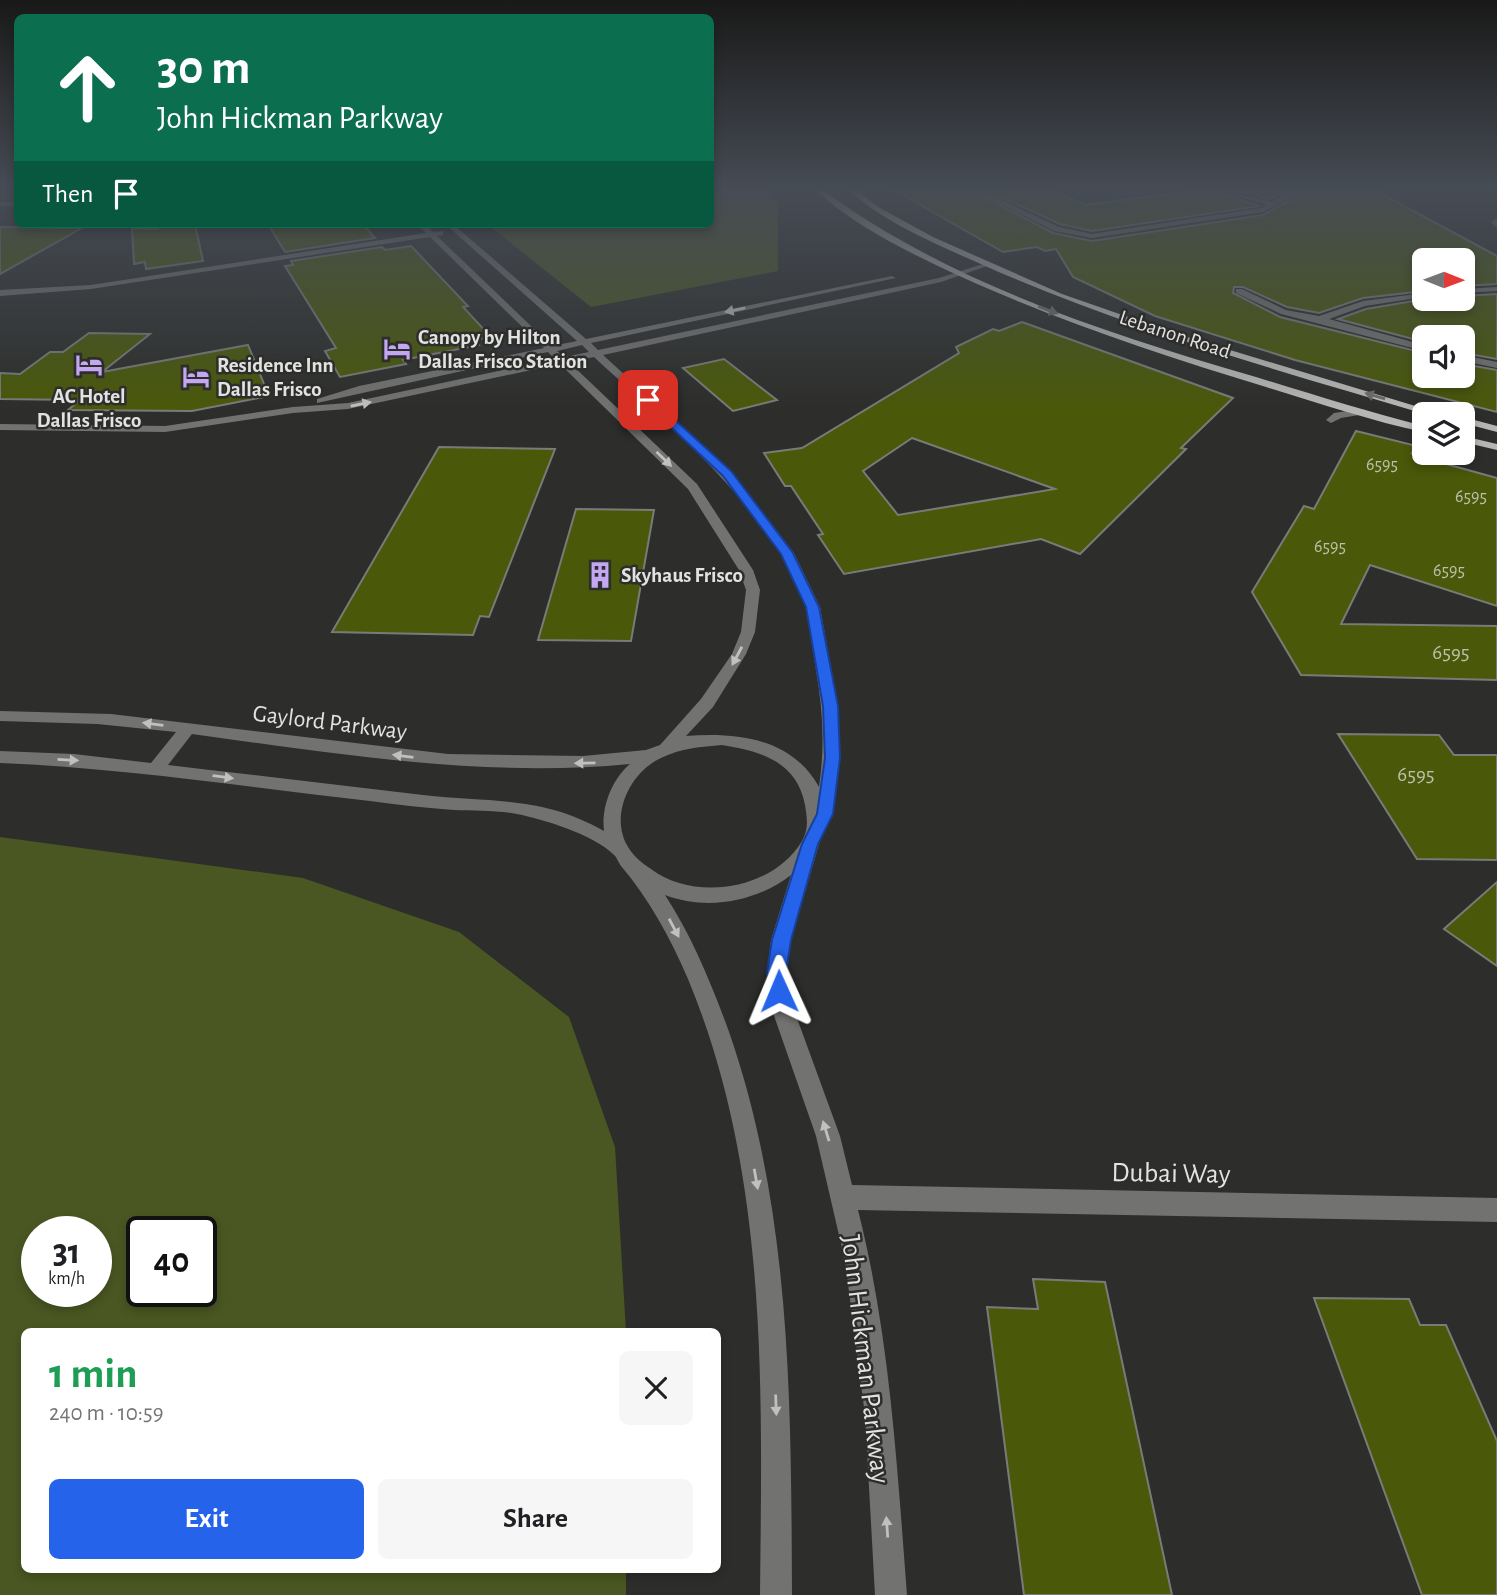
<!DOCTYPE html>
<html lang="en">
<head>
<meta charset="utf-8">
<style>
  :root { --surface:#fff; --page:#f6f6f6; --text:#202124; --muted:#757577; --accent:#2563eb }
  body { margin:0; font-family:"Alegreya Sans",sans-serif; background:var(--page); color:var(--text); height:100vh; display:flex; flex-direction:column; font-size:26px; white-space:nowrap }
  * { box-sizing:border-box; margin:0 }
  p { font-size:23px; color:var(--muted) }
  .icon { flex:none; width:38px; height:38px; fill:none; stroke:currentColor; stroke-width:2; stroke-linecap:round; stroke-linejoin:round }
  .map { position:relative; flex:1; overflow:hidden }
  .details { position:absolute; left:21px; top:1328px; width:700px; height:245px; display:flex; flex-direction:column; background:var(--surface); border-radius:10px; box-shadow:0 4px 10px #0003 }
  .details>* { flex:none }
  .banner { position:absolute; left:14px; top:14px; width:700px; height:214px; border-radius:10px; box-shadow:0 4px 10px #0003; background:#0b6e4f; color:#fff; overflow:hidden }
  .needle { width:46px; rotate:91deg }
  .tools { position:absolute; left:1412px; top:248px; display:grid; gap:14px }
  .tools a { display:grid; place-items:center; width:63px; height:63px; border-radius:10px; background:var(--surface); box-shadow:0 4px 10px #0003; font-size:35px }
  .speed { position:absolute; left:21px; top:1216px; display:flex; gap:14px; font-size:35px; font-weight:700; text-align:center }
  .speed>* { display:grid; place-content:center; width:91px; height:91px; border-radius:50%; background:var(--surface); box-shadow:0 4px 10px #0003; line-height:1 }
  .speed small { font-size:18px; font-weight:400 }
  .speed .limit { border:4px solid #111; border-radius:10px; background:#fff; color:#111 }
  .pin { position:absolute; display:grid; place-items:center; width:60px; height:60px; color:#fff; margin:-30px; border-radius:14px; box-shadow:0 4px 10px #0006 }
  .me { position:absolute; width:77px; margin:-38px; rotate:359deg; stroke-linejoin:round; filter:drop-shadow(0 0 5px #0008) }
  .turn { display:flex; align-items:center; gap:24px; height:147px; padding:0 28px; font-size:32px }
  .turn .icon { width:91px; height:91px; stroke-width:2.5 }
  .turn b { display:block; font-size:49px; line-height:60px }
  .then { display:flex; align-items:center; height:66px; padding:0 28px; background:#0003; gap:14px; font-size:26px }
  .round { display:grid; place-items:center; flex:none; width:74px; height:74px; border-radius:10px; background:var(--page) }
  .overview { display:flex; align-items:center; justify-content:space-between; height:119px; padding:0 28px }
  h1 { font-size:42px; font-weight:700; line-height:52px; color:#1e9e55 }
  .cta { display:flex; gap:14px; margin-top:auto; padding:14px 28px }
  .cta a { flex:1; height:80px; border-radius:10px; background:var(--accent); color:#fff; font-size:28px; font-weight:700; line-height:80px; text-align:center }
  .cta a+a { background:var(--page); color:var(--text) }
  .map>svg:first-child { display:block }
  .green { fill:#4a5722; fill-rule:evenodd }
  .building { fill:#495809; stroke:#7a7b79; stroke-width:2; fill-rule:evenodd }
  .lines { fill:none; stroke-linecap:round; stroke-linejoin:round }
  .minor { fill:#727271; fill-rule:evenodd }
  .major { fill:#b6b7b4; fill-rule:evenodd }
  .oneway { fill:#c0c1bf }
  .oneway2 { fill:#6b6c69 }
  .route { fill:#2563eb; stroke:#184099; stroke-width:2 }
  .labels { text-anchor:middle; stroke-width:5; stroke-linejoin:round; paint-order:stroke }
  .far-number-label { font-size:18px; fill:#bcc0ab }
  .far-street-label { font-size:21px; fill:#e2e3e1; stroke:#2d2e2b }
  .far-poi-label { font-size:21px; font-weight:bold; fill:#e2e3e1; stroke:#2d2e2b; text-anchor:start }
  .number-label { font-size:21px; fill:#bcc0ab }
  .street-label { font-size:24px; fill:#e2e3e1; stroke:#2d2e2b }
  .near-street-label { font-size:28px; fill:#e2e3e1; stroke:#2d2e2b }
</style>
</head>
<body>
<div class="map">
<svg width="1497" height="1595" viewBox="0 0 1497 1595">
  <rect width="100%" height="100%" fill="#2d2e2b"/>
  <g class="green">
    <path d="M711,187H767L778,203V271L591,307L487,224H710Z"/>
    <path d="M0,837L303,878L459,932L569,1017L615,1147L626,1332H24V1570H626V1595H0ZM37,1232H96V1292H37ZM142,1232H201V1292H142Z"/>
  </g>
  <g class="building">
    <path d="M889,187H965L1053,233L1092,241L1263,215L1292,199L1303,187H1369L1497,256V284L1463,286V261H1424V291L1363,298L1319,313L1287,307L1243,287H1234L1233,293L1280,317L1424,353V376H1463V364L1497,370V412L1295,360L1155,316L1073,277L1056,249L1045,251L1037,247L1003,252Z"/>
    <path d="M979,187H1045L1086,205L1207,189L1260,206L1092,231L1060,224Z"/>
    <path d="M1221,187H1291L1271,199Z"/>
    <path d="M162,224H195L203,261L146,269L145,262L134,264L132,228L157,229Z"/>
    <path d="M268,224H363L375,238L285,252Z"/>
    <path d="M0,227L82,228L0,274Z"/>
    <path d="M411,246L468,306L463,307L491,337L475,340L479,345L403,360L406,364L340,377L325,351L336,348L285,266L293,265L291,261L382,247L385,250Z"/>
    <path d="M1497,294V359L1463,353V338H1424V342L1338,319L1366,309L1425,299H1463V296Z"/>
    <path d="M1022,322L1233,398L1181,448L1186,449L1080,554L1041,539L844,574L818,535L823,534L791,486H785L764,453L802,448L959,353L956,347L993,329L999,331ZM912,438L1055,489L898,515L863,471Z"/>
    <path d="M89,333L150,334L102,372L248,345L269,396L192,411L68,410L80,400L0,399V373L20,374L50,352H63Z"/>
    <path d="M724,359L777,400L733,411L683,368Z"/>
    <path d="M1356,431L1417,446L1412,453H1430L1428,459L1497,478V606L1370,565L1341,624L1497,626V680L1301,675L1252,592L1304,506L1314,509Z"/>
    <path d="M439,447L555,449L489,617L480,616L473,635L332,632Z"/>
    <path d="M576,509L654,510L631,641L538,640Z"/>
    <path d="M1338,734L1439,735L1454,755H1497V860L1417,859Z"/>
    <path d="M1497,882V966L1444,929Z"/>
    <path d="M1033,1279L1105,1282L1172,1595H1024L987,1307L1038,1309Z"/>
    <path d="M1314,1298L1409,1299L1420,1325H1446L1497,1441V1595H1422Z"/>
  </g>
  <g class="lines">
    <g class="minor">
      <path d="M967,187H974L1059,227L1092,234L1261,208L1267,205L1208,187L1272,202L1295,187H1301L1291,197L1263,212L1092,238L1054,231Z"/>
      <rect x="0" y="202" width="18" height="4"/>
      <path d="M1497,218V228L1491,222Z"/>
      <path d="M417,224H425L433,232L443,231V235L437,236L552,346L577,341L445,224H453L586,339L892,276L896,278L591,343L598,350L939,278L986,263L990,265L941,282L603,355L731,472L794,553L820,607L838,706L840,758L832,818L825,824L791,940L787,972L794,1010L840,1136L852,1185L1497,1198V1222L858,1210C890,1336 897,1466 907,1595H875L865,1415L845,1261L816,1136L772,1010L767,972L771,940L791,875C756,902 707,911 665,895C692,936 711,983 728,1029C792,1211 791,1404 792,1595H760C762,1388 769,1174 688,979C670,937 649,899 621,866C618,862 617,857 613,854C594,835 543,819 517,814C497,810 474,811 454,810C426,808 398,805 370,801C247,787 124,768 0,763V751L74,754L151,763L176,732L97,724L0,721V711L111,714L448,754L583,756L646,750L660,745L701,699L732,654L741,632L746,590L739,570L688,489L560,364L348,409L293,413L165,432L0,430V424L165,426L293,407L348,403L555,359L548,352L317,403V399L359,386L544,348L430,237L91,289L0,296V290L91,285L426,233ZM582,345L589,352L564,357L557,351ZM594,357C665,423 776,512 806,607C812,627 813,650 816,670C823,710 825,747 819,787C792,738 737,732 686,736L713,707L746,654L755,632L760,590L753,570L697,484L569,362ZM192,734C338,754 483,778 630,764C612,779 601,807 604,831C541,795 491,803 423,795C338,785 253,775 168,765ZM722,745C761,751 797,762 805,805C807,818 809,829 802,841C773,890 695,902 651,869C642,863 634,857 628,847C609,816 630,772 661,758C681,748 701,747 722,745Z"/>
      <path d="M1497,287V291L1463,293V289Z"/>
      <path d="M1236,289H1242L1286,310L1319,316L1363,301L1424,293V297L1365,306L1329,319L1424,345V351L1281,314L1236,293Z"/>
      <path d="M1463,355L1497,362V368L1463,361Z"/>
      <path d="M1361,409L1365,410V414L1341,418L1331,423L1326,420L1334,413Z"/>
    </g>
    <g class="major">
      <path d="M812,187H819C946,282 1105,333 1256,377C1312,394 1368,412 1424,426V432C1371,421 1319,403 1266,387C1155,353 1043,316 938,266C894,245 847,220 812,187Z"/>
      <path d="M845,187H852L880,208L933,237L1062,294L1174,333L1445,415H1428C1278,370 1127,329 983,265C936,244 884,223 845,187Z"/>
      <path d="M1463,417L1497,426V432L1463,423Z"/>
      <path d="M1463,436L1497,444V450L1463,442Z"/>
    </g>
  </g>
  <defs><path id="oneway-solid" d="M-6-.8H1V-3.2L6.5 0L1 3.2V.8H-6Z" transform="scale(1.75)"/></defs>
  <g class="oneway">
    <use href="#oneway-solid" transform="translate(735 310) rotate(168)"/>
    <use href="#oneway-solid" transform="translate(361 404) rotate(-12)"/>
    <use href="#oneway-solid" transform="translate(664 459) rotate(44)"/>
    <use href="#oneway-solid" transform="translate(737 656) rotate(118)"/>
    <use href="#oneway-solid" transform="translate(153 724) rotate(-173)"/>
    <use href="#oneway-solid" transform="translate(403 756) rotate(-173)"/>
    <use href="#oneway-solid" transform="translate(68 760) rotate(3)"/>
    <use href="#oneway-solid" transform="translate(585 763) rotate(179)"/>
    <use href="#oneway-solid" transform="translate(223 777) rotate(7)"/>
    <use href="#oneway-solid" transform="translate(674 928) rotate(62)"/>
    <use href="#oneway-solid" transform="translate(826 1131) rotate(-107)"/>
    <use href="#oneway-solid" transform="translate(756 1179) rotate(80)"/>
    <use href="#oneway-solid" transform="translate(776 1405) rotate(88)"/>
    <use href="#oneway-solid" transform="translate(887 1527) rotate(-94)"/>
  </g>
  <g class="oneway2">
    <use href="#oneway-solid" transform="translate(1048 310) rotate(21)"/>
    <use href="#oneway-solid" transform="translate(1375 396) rotate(-164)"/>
  </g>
  <linearGradient id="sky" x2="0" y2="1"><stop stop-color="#191918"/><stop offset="0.46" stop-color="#464c55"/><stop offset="1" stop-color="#464c55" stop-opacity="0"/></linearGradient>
  <rect width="1497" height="410" fill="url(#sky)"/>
  <path class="route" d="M644,398H651L731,471L793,553L819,607L838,706L840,758L833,814L818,844L791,940L786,972L788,991L786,997L779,999L772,997L767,972L772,940L802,844L817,814L825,758L823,706L806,607L781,554L723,476L644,402Z"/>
  <defs>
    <symbol id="hotel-bare" viewBox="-9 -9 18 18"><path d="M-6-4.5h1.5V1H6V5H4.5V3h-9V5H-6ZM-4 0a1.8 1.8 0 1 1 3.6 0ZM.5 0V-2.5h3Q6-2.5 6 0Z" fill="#c3a7f2" stroke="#2d2e2b" stroke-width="2.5" paint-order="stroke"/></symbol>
    <symbol id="building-bare" viewBox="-9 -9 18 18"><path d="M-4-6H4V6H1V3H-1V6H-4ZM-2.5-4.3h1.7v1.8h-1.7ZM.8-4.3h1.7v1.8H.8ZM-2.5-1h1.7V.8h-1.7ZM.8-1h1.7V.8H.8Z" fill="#c3a7f2" stroke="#2d2e2b" stroke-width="2.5" paint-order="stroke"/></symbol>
  </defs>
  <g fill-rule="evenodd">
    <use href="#hotel-bare" x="378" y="330" width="38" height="38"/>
    <use href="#hotel-bare" x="70" y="346" width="38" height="38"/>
    <use href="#hotel-bare" x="177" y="358" width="38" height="38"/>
    <use href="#building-bare" x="581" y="556" width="38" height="38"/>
  </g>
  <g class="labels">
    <g class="far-number-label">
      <text x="1382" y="470">6595</text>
      <text x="1471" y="502">6595</text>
      <text x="1330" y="552">6595</text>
      <text x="1449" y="576">6595</text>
    </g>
    <g class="far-street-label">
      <text transform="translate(1175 334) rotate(18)" y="7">Lebanon Road</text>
    </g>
    <g class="far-poi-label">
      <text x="418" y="344">Canopy by Hilton<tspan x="418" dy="24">Dallas Frisco Station</tspan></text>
      <text x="217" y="372">Residence Inn<tspan x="217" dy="24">Dallas Frisco</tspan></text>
      <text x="89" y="403" text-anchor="middle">AC Hotel<tspan x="89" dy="24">Dallas Frisco</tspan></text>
      <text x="621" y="582">Skyhaus Frisco</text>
    </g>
    <g class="number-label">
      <text x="1451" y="659">6595</text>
      <text x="1416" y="781">6595</text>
    </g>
    <g class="street-label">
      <text transform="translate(330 722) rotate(7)" y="8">Gaylord Parkway</text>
    </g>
    <g class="near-street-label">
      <text transform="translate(1171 1172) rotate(1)" y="10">Dubai Way</text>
      <text transform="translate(867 1359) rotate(83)" y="10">John Hickman Parkway</text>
    </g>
  </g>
</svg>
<div class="tools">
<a><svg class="needle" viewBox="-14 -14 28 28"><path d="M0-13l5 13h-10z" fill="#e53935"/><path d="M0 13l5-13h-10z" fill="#757577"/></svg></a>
<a><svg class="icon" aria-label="sound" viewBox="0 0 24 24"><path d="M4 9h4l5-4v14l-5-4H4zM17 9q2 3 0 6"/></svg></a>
<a><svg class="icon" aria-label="layers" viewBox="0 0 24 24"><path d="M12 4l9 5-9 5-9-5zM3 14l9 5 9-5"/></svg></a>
</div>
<div class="speed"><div>31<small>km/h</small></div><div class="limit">40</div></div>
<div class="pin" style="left:648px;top:400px;background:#d93025"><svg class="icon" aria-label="arrive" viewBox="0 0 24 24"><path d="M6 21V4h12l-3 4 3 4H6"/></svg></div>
<svg class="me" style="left:779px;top:991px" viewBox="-20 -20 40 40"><path d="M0-17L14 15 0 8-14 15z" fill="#2563eb" stroke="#fff" stroke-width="4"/></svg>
<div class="banner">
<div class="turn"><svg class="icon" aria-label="ahead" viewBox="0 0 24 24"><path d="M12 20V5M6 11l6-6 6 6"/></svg><div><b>30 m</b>John Hickman Parkway</div></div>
<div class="then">Then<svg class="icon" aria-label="arrive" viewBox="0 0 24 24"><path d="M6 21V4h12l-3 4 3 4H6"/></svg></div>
</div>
<section class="details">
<div class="overview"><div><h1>1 min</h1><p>240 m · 10:59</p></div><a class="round"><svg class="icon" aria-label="close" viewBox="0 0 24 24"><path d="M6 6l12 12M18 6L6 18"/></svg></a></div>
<div class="cta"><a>Exit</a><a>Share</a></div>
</section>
</div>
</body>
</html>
